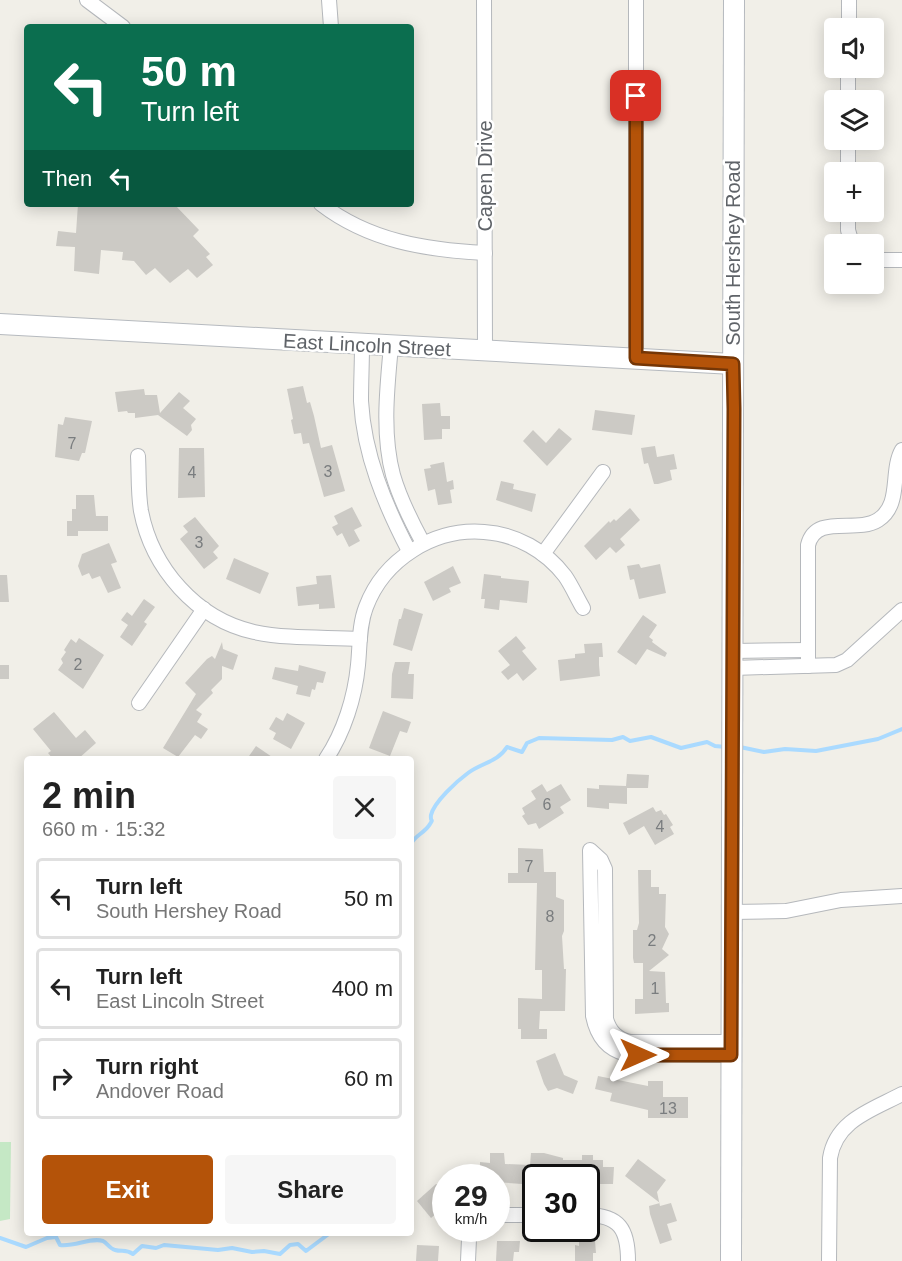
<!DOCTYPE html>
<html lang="en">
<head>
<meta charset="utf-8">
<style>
  :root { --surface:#fff; --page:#f6f6f6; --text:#222; --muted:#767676; --line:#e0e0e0; --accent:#b45309 }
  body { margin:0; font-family:Helvetica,sans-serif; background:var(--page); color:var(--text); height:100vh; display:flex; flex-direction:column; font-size:22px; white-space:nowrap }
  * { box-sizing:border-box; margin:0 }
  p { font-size:20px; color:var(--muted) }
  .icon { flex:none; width:33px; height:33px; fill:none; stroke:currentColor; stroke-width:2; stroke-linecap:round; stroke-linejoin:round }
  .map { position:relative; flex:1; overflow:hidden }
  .drawer { position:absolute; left:24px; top:756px; width:390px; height:480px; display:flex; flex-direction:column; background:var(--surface); border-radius:6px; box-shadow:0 3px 15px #0003 }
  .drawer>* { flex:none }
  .top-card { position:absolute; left:24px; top:24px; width:390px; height:183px; border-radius:6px; box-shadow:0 3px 15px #0003; background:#0b6e4f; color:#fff; overflow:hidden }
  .tools { position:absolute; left:824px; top:18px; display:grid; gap:12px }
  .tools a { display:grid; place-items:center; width:60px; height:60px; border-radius:6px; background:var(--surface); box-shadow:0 3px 15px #0003; font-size:30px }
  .speed { position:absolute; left:432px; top:1164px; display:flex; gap:12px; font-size:30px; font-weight:700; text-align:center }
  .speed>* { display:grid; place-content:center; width:78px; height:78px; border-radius:50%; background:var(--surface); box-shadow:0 3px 15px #0003; line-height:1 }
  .speed small { font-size:15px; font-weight:400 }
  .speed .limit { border:3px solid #111; border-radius:9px; background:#fff; color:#111 }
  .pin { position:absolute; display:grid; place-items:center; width:51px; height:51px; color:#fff; margin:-26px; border-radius:12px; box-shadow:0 3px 9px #0006 }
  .me { position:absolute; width:66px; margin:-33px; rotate:90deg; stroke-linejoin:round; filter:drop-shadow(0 0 4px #0008) }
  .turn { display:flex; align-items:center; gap:21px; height:126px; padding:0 18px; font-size:27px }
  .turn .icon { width:78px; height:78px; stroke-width:2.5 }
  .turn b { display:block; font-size:42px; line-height:51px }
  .then { display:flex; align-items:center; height:57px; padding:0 18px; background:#0003; gap:12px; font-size:22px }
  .round { display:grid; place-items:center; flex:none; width:63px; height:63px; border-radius:6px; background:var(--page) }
  .summary { display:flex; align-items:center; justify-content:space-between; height:102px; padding:0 18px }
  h1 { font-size:36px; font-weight:600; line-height:45px }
  .cta { display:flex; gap:12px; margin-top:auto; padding:12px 18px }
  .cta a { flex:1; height:69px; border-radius:6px; background:var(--accent); color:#fff; font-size:24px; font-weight:600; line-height:69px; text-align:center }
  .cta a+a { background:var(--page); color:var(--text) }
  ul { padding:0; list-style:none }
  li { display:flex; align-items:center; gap:18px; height:81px; margin:0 12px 9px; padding:0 6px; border:3px solid var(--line); border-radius:6px }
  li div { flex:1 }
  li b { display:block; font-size:22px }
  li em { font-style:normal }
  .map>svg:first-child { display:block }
  .green { fill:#c5e8c5 }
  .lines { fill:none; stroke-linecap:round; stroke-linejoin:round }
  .stream { stroke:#aadaff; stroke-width:4 }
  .building { fill:#cccac5 }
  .minor-casing { stroke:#b5b8bc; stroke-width:16 }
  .secondary-casing { stroke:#b6babf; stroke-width:22 }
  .minor { stroke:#fff; stroke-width:14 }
  .secondary { stroke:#fff; stroke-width:20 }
  .route-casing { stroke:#753606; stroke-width:15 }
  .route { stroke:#b45309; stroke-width:10 }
  .labels { text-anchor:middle; stroke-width:5; stroke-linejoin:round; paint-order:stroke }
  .number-label { font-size:16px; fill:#7a7d7f }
  .street-label { font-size:20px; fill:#5f6368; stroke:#fff }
</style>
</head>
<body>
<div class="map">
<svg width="902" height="1261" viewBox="0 0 902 1261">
  <rect width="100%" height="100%" fill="#f1efe8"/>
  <path class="green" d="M0,1142H11L10,1219L0,1221Z"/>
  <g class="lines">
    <g class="stream">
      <path d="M740,747L764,752L785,749L816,751L878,739L902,729"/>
      <path d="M411,844C415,835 425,833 430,824C434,818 430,823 431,815C434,802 457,781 468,773C481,763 498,762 507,747L522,752L527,743L539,738L612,740L623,737L630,741L651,737L681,748L707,742L715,746L726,747"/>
      <path d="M344,1233H349"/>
      <path d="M0,1238L26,1247L47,1238L56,1237L60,1245C75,1247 91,1237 103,1241C107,1243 110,1249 115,1250C122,1252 126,1249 133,1254L142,1246L156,1248L164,1245L218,1250L232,1248L252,1252L264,1251L280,1254L290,1245L298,1244L306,1251L330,1233"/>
    </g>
  </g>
  <g class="building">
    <path d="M78,204H174L199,230L193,236L210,254L206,257L213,265L197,278L188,269L170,283L155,268L146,275L134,261L122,260L123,252L101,250L99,274L74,271L75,247L56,246L58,231L76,233Z"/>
    <path d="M303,386L307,403L310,402L314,416L321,448L332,445L345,491L324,497L309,443L303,444L301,433L294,434L291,420L293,419L287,389Z"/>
    <path d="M144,389L145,395H157L160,413L179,392L190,401L183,408L196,419L191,425L192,430L187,436L158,415L135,418V413H128L127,411L118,412L115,392Z"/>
    <path d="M440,403L441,416H450V429H442V439L424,440L422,404Z"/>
    <path d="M595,410L635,415L632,435L592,430Z"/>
    <path d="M65,417L92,421L85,453H82L79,461L55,457L58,424L63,425Z"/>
    <path d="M559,428L572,439L547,466L523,441L533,430L546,443Z"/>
    <path d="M655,446L657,457L674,454L677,469L670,470L672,480L658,484H654L648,463L644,464L641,448Z"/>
    <path d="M179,448H204L205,497L178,498Z"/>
    <path d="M444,462L447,482L453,480L454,489L450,490L452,503L438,505L435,489L428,491L424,469L431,468L430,465Z"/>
    <path d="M501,481L514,484L513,489L536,494L532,512L496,500Z"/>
    <path d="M76,495H94L96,516H108V531H78V536H67V521H72V509H76Z"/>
    <path d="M352,507L362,526L354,530L360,541L349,547L342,533L337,536L332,527L338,524L334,516Z"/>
    <path d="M630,508L640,520L620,539L625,545L616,553L610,547L596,560L584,546L609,521L610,523L614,519L616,521Z"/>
    <path d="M195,517L219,546L213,552L218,558L204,569L180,539L188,532L183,526Z"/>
    <path d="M109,543L117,562L111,564L121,588L108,593L100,576L92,579L89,573L82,576L78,566L82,554Z"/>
    <path d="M234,558L269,573L260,594L226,579Z"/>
    <path d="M639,564L641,568L660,564L666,593L639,599L634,579L630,580L627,566Z"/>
    <path d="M453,566L461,583L449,588L451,592L433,601L424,582Z"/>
    <path d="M484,574L501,576V578L529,581L527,603L500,600L499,610L484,608L485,599H481Z"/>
    <path d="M0,575H7L9,602H0Z"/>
    <path d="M331,575L335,608L319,609V604L298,606L296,587L317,584L316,576Z"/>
    <path d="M144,599L155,607L144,622L147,624L132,646L120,637L128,625L121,620L127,612L132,616Z"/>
    <path d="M404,608L423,614L412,651L393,645L399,619H401Z"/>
    <path d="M643,615L657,625L649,637L653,640L652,642L667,653L665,657L647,649L636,665L617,652Z"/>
    <path d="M516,636L526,648L522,651L537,669L523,681L517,673L508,680L501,672L510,665L498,651Z"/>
    <path d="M79,638L104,655L83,689L58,670L63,663L61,659L66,652L64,650L71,639L76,643Z"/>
    <path d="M222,642L223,649L238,655L233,670L222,666V679L211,690L213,693L196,710L202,714L197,722L208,729L201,739L195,735L178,757L163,748L196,694L185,683L207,659L212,656L215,659Z"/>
    <path d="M602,643L603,657H599V665L600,676L560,681L558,660L575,658V654L585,653L584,644Z"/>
    <path d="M395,662H410L408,674H414L413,699L391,698L392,674Z"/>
    <rect x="0" y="665" width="9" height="14"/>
    <path d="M299,665L326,672L323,683L317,682L315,690L312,689L310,697L296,694L298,686L272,679L275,667L298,671Z"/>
    <path d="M383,711L411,722L407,733L400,731L390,756L369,748Z"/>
    <path d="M54,712L76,738L85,730L96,743L78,759H53L48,753L51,751L33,729Z"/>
    <path d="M287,713L305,723L291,749L273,739L276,733L269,729L276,717L283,721Z"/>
    <path d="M256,746L275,759H247Z"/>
    <path d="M627,774L649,775L648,788H627V804L609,803V809L587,807V788L599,789V785L626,786Z"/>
    <path d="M542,784L547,792L561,784L571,800L560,807L564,813L539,829L536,823L528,825L522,816L525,814L522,808L536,799L531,791Z"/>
    <path d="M653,807L656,812L661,810L664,815L666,814L673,825L670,827L674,834L655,845L644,826L629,835L623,823Z"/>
    <path d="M518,848L543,849L544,872H556V897L564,900V931L562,936L564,969H566L565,1011H540L539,1029H547V1039H521V1029H518V998L542,999V970H535L537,883H508V873H518Z"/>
    <path d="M638,870H651V887H659V894H666L665,927L669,934L662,949L669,955L649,971L665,972L666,1003H669V1012L635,1014V999H643V963H634L633,958V930H637L639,923Z"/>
    <path d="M555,1053L564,1075L578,1081L573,1094L557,1088L548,1091L544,1084L536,1061Z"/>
    <path d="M598,1076L648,1086V1081H663V1097H688V1118H648V1110L610,1101L612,1093L595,1089Z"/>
    <path d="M490,1153H504L505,1164L530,1165L531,1153H544L563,1158V1160H582V1155H593V1160H603V1167H614L613,1184H595V1178H536V1185L496,1182V1178H480V1162L490,1163Z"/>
    <path d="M638,1159L666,1180L657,1192L660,1206L671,1203L677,1221L667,1224L672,1240L660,1244L650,1214L649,1206L660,1203L625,1176Z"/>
    <path d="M436,1184L446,1187V1205L431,1218L417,1201Z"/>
    <path d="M497,1241H520L519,1252H514L513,1261H496Z"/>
    <path d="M579,1241H595L596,1253H593V1261H575V1245L579,1246Z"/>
    <path d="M417,1245L439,1246L438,1261H416Z"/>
  </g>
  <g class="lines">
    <defs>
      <g id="minor">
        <path d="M87,0L123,27"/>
        <path d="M329,0L331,27"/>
        <path d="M484,0L485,351"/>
        <path d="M849,28V0"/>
        <path d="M848,100V68"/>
        <path d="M848,172V140"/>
        <path d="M321,204C369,241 426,250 485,253"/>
        <path d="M848,212V230L852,244"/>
        <path d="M873,260H902"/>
        <path d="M362,345C362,363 361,382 361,401C364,455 385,505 409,551"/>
        <path d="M391,346C387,388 382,434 393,475C400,499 411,521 423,543"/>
        <path d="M636,358V0"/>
        <path d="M138,456C139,474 138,493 141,511C152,568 196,619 254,632C288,639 325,637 360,639"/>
        <path d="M543,554L603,472"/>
        <path d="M733,651L808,650"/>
        <path d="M808,666V545C816,513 856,534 878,520C902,505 890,471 902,450"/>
        <path d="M733,668L836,665L847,660L902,610"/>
        <path d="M139,703L204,609"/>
        <path d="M326,759C344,732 355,697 358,665C360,645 359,625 366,607C384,559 434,528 484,532C516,534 546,551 565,576C572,586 577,598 583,608"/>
        <path d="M732,912L786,911L841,900L902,896"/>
        <path d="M731,1055L626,1054C606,1049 597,1036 593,1016L590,850L601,860L605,869L606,1019C610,1032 617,1039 630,1042H732"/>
        <path d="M496,1215H536"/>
        <path d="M586,1215C620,1215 628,1230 628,1261"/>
        <path d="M468,1261L469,1239L474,1228"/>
        <path d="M829,1261L830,1158C836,1120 872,1110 902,1094"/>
      </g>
      <g id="secondary">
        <path d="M0,324L733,364"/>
        <path d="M731,1261L734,0"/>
      </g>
    </defs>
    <use href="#minor" class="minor-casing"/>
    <use href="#secondary" class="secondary-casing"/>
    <use href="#minor" class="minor"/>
    <use href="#secondary" class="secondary"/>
  </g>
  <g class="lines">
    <defs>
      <path id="route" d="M636,96V358L733,364L734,409L731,1055H638"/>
    </defs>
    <use href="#route" class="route-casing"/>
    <use href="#route" class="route"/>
  </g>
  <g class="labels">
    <g class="number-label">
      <text x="72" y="449">7</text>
      <text x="328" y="477">3</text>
      <text x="192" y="478">4</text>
      <text x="199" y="548">3</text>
      <text x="78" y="670">2</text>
      <text x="547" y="810">6</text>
      <text x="660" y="832">4</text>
      <text x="529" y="872">7</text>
      <text x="550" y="922">8</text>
      <text x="652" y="946">2</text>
      <text x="655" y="994">1</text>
      <text x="668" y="1114">13</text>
    </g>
    <g class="street-label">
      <text transform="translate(485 176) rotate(-90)" y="7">Capen Drive</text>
      <text transform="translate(733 253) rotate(-90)" y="7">South Hershey Road</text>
      <text transform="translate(367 345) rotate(3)" y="7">East Lincoln Street</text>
    </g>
  </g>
</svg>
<div class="tools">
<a><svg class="icon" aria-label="sound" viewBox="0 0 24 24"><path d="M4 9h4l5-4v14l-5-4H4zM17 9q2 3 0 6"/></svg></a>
<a><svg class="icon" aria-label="layers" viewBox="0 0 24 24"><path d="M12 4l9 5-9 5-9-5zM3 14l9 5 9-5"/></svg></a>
<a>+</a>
<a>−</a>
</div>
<div class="speed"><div>29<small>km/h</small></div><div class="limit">30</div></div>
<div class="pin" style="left:636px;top:96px;background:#d93025"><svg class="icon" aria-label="arrive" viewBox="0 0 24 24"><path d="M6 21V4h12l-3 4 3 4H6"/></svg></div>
<svg class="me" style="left:638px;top:1055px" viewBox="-20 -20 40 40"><path d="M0-17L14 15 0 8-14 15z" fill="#b45309" stroke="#fff" stroke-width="4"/></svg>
<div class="top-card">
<div class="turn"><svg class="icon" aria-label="left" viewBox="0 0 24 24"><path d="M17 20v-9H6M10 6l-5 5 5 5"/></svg><div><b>50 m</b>Turn left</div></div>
<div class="then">Then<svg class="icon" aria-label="left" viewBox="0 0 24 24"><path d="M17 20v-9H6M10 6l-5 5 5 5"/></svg></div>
</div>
<section class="drawer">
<div class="summary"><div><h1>2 min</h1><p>660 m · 15:32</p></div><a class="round"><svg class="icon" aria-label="close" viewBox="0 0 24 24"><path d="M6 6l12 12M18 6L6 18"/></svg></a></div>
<ul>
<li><svg class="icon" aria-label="left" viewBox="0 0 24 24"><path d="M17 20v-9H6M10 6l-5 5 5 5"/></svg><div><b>Turn left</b><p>South Hershey Road</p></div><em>50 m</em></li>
<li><svg class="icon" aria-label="left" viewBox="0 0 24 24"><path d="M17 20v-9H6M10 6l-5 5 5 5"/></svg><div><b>Turn left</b><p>East Lincoln Street</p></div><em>400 m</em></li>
<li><svg class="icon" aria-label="right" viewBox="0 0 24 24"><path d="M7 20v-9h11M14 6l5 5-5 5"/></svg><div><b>Turn right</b><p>Andover Road</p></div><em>60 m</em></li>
</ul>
<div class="cta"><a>Exit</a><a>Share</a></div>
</section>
</div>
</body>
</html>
